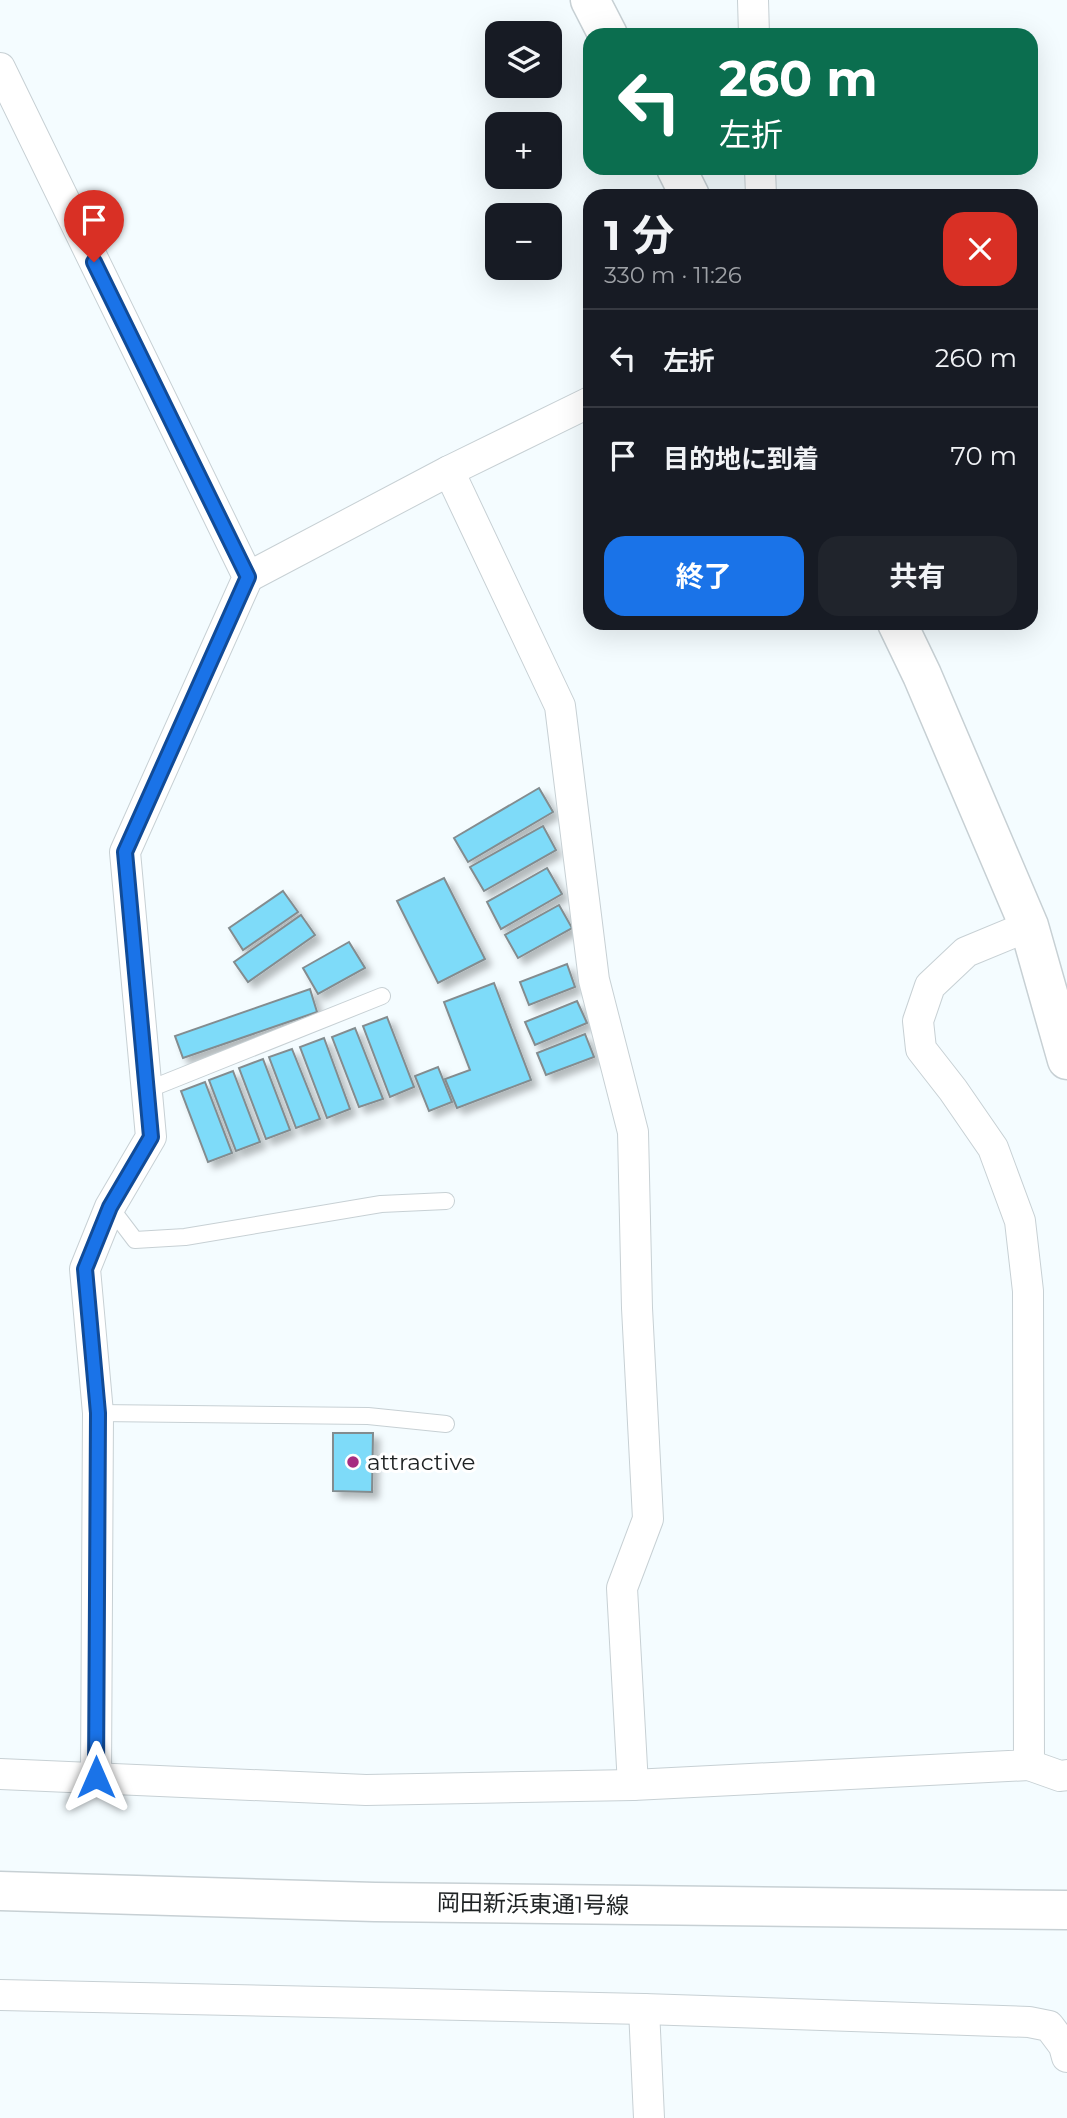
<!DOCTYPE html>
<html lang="ja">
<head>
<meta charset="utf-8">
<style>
  :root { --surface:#171b24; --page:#20242c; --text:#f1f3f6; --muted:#9ea1a6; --line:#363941; --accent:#1a73e8 }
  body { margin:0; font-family:Montserrat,"Noto Sans JP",sans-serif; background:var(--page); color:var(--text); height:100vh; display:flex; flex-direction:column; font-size:26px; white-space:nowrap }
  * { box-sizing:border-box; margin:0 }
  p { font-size:23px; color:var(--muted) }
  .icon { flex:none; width:38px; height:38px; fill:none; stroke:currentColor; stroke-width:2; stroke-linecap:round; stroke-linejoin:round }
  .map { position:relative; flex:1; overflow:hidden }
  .sheet { position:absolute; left:583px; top:189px; width:455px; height:441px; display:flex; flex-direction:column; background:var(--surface); border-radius:21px; box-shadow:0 7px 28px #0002 }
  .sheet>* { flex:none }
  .top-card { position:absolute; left:583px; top:28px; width:455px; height:147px; border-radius:21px; box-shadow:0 7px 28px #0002; background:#0b6e4f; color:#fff; overflow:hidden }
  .controls { position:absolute; left:485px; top:21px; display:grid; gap:14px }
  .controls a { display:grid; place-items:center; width:77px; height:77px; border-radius:14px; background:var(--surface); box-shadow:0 7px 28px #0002; font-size:35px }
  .pin { position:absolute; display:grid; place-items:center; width:60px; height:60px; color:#fff; margin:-72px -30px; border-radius:50% 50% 50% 0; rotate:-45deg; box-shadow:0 0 7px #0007 }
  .pin .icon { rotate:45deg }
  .me { position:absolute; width:77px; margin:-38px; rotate:0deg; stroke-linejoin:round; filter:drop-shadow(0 0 5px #0008) }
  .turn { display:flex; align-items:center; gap:24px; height:147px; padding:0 21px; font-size:32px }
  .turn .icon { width:91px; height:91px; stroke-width:2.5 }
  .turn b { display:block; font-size:49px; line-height:60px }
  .round { display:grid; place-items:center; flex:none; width:74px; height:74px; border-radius:21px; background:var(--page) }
  .summary { display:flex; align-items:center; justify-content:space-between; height:119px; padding:0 21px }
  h1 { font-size:42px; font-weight:700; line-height:52px }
  .action { display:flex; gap:14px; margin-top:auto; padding:14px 21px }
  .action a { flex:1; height:80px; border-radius:21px; background:var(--accent); color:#fff; font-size:28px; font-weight:700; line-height:80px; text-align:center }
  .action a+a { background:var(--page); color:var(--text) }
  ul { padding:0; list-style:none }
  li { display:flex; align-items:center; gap:21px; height:98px; padding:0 21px; border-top:2px solid var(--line) }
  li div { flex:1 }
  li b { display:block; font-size:26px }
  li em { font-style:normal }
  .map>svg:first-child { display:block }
  .building { fill:#7edbf9; stroke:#838c8f; stroke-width:2; filter:url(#shadow) }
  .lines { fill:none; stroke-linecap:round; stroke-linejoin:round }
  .service-casing { stroke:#c7d0d4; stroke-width:18 }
  .minor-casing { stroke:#c7d0d4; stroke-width:32 }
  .tertiary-casing { stroke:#c7d0d4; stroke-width:41 }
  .service { stroke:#fff; stroke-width:16 }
  .minor { stroke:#fff; stroke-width:30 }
  .tertiary { stroke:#fff; stroke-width:38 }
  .route-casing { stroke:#114b97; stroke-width:18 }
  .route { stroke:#1a73e8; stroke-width:12 }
  .poi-dot { fill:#a62c81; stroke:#fff; stroke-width:2.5 }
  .labels { text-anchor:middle; stroke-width:6; stroke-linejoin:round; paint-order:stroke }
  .poi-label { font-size:23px; fill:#1e2223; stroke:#fff; text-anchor:start }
  .street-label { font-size:23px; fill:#1e2223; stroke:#fff }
</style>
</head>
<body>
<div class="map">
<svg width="1067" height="2118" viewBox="0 0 1067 2118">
  <defs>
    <filter id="shadow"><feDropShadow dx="6" dy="6" stdDeviation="3.5" flood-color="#0004"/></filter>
  </defs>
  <rect width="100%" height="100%" fill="#f4fcff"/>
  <g class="building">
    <path d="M539,788L553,812L468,862L454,838Z"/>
    <path d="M543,826L556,850L484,891L470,867Z"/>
    <path d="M547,868L562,894L501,929L487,902Z"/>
    <path d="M444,878L485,959L438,983L397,901Z"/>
    <path d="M283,891L298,912L243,950L229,928Z"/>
    <path d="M559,905L572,928L518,958L505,935Z"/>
    <path d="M301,915L315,935L248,982L234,962Z"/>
    <path d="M349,942L365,968L318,994L303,968Z"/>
    <path d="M567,964L575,987L529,1005L520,982Z"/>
    <path d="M494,983L531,1080L457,1108L445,1079L470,1070L444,1002Z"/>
    <path d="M310,989L317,1012L183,1058L175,1036Z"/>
    <path d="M577,1001L587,1023L535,1045L525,1022Z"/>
    <path d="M387,1017L414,1087L390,1097L363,1026Z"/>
    <path d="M355,1028L383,1099L359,1107L332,1037Z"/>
    <path d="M585,1034L594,1057L546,1075L537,1053Z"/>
    <path d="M324,1038L350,1109L327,1118L300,1047Z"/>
    <path d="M292,1049L320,1119L296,1128L269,1057Z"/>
    <path d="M263,1059L290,1130L266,1139L239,1068Z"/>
    <path d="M438,1067L452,1102L429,1111L415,1076Z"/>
    <path d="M233,1071L260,1142L236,1151L209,1080Z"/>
    <path d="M205,1082L232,1153L208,1162L181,1091Z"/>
    <path d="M333,1433H373L372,1492L333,1491Z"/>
  </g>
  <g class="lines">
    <defs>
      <g id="service">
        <path d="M147,1090L382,996"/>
        <path d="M110,1207L135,1240L185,1237L381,1204L446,1201"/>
        <path d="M98,1413L368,1416L446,1424"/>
      </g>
      <g id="minor">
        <path d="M753,0L754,35"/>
        <path d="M0,68L248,577L125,852L151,1137L110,1207L85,1269L98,1413L96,1777"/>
        <path d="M760,168L761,196"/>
        <path d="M449,471L560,706L594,980L633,1132L637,1308L648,1519L622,1588L633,1785"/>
        <path d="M248,577L449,471L590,402"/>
        <path d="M1029,1765L1060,1776L1067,1775"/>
        <path d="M0,1774L366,1790L633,1785L1029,1765L1028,1291L1020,1221L993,1148L953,1090L921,1049L918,1021L930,986L966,952L1029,926"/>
        <path d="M0,1995L644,2009L1029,2022L1049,2026L1064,2046L1067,2057"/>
        <path d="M644,2009L649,2118"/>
      </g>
      <g id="tertiary">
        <path d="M590,0L608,35"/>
        <path d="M676,168L690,196"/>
        <path d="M897,623L922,675L1029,926L1067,1060"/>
        <path d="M0,1891L375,1902L1067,1910"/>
      </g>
    </defs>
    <use href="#service" class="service-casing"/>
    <use href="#minor" class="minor-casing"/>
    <use href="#tertiary" class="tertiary-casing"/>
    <use href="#service" class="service"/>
    <use href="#minor" class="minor"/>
    <use href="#tertiary" class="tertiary"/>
  </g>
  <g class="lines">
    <defs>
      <path id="route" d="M94,262L248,577L125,852L151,1137L110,1207L85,1269L98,1413L96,1777"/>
    </defs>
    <use href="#route" class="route-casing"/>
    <use href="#route" class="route"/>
  </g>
  <circle class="poi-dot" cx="353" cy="1462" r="7"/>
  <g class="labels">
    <g class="poi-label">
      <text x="367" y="1470">attractive</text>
    </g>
    <g class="street-label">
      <text transform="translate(533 1904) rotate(1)" y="8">岡田新浜東通1号線</text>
    </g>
  </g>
</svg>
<div class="controls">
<a><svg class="icon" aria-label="layers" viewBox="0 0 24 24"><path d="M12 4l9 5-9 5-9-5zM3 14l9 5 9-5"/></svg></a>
<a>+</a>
<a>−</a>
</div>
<div class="pin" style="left:94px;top:262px;background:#d93025"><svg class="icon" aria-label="arrive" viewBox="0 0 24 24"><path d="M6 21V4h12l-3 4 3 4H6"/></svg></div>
<svg class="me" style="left:96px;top:1777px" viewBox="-20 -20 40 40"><path d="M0-17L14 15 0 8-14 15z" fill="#1a73e8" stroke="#fff" stroke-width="4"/></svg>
<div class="top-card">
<div class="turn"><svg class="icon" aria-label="left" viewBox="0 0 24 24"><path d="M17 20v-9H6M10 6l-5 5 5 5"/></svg><div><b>260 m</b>左折</div></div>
</div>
<section class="sheet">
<div class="summary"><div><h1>1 分</h1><p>330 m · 11:26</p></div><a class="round" style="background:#d93025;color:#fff"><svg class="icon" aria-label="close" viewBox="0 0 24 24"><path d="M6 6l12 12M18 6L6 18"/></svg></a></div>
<ul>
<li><svg class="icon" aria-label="left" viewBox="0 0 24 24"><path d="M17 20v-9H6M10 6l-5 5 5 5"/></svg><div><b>左折</b></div><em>260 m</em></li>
<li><svg class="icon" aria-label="arrive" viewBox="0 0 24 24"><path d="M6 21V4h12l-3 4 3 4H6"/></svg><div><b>目的地に到着</b></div><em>70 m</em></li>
</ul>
<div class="action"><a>終了</a><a>共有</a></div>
</section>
</div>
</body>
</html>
